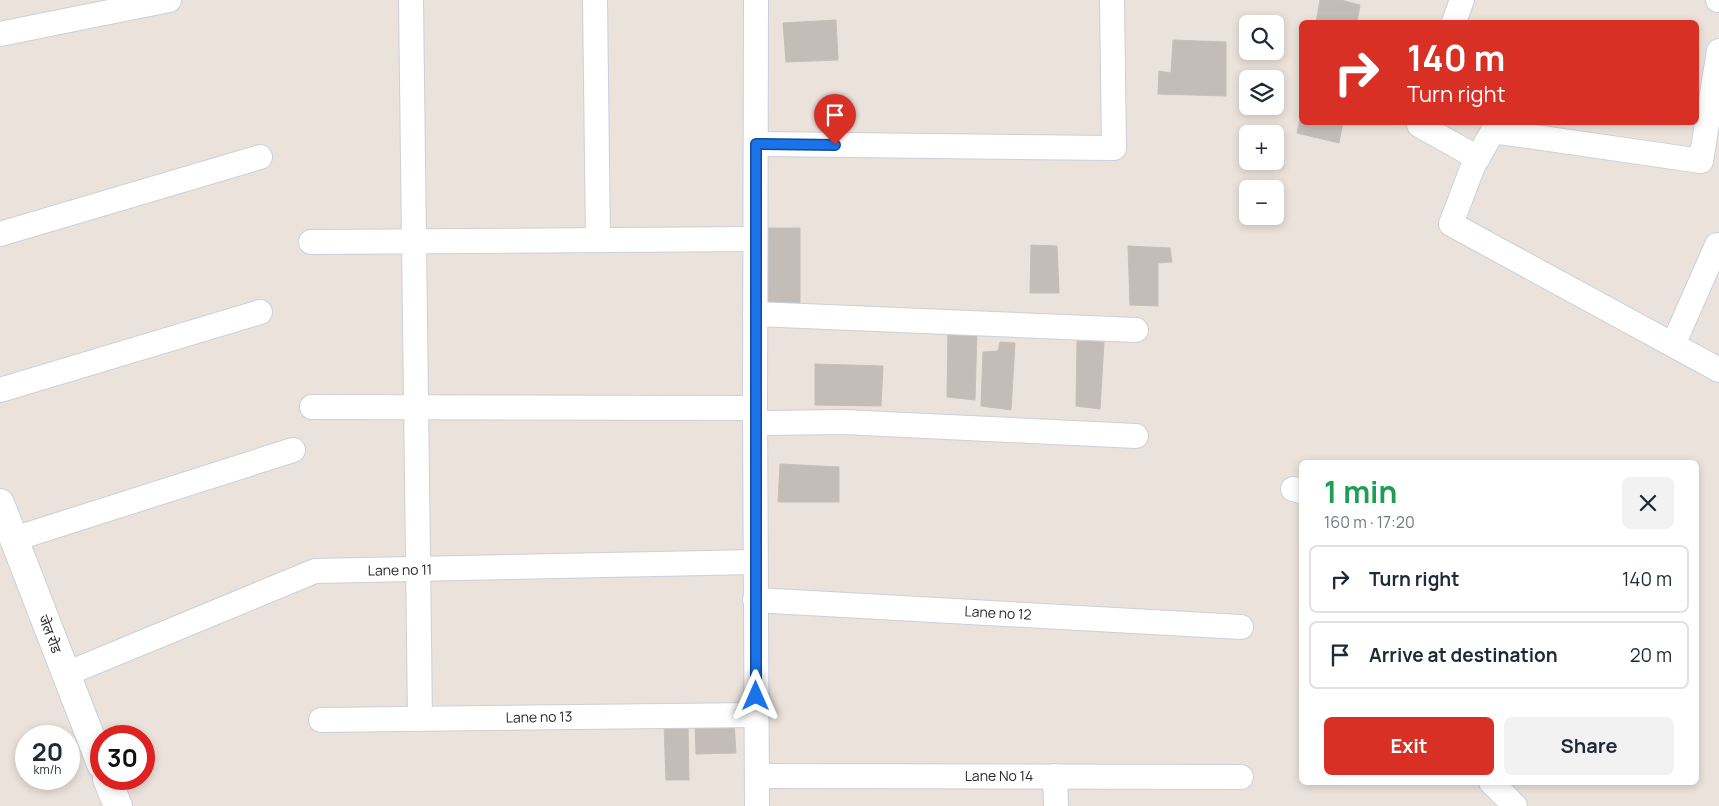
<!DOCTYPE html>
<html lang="en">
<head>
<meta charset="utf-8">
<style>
  :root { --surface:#fff; --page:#f2f2f3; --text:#1f2937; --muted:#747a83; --line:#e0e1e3; --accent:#d93025 }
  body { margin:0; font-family:Manrope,"Noto Sans Devanagari",sans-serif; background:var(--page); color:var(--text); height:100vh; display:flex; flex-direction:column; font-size:19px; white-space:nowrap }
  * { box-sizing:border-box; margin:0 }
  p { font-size:16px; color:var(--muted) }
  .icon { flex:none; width:28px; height:28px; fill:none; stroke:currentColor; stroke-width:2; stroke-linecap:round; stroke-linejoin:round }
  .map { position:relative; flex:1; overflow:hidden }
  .sheet { position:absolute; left:1299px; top:460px; width:400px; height:325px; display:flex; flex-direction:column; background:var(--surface); border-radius:8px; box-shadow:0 2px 8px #0003 }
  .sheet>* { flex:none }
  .top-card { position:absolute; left:1299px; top:20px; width:400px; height:105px; border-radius:8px; box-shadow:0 2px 8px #0003; background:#d93025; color:#fff; overflow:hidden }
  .fabs { position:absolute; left:1239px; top:15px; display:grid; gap:10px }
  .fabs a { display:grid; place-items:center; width:45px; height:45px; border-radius:8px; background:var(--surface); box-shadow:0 2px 8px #0003; font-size:25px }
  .speed { position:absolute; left:15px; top:725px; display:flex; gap:10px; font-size:25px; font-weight:700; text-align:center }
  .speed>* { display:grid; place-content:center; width:65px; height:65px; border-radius:50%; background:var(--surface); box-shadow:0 2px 8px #0003; line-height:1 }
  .speed small { font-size:12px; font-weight:400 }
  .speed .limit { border:8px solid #d22; background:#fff; color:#111 }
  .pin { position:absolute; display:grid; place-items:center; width:42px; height:42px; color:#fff; margin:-51px -21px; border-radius:50% 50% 50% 0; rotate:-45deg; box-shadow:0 0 5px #0007 }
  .pin .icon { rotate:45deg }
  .me { position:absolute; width:55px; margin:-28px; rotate:0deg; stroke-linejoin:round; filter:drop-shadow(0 0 4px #0008) }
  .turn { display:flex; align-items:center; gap:18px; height:105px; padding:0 25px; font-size:22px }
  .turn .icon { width:65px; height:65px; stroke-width:2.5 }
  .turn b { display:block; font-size:35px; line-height:42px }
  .round { display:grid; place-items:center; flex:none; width:52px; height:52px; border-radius:8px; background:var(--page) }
  .summary { display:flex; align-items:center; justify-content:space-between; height:85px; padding:0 25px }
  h1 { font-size:30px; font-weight:700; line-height:38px; color:#1e9e55 }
  .button { display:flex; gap:10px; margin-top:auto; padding:10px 25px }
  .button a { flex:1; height:58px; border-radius:8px; background:var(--accent); color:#fff; font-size:20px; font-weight:700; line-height:58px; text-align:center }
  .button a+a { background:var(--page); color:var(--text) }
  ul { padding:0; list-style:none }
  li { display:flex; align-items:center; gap:15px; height:68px; margin:0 10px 8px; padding:0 15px; border:2px solid var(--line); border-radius:8px }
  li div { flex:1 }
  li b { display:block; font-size:19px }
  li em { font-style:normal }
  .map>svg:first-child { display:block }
  .building { fill:#c4bdb7; stroke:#c7beb5 }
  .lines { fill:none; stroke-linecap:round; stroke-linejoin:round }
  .minor-casing { stroke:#cad0db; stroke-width:26 }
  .tertiary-casing { stroke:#cad0db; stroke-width:30 }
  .minor { stroke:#fff; stroke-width:24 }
  .tertiary { stroke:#fff; stroke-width:28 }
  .route-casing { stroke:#114b97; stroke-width:12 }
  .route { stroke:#1a73e8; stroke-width:9 }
  .labels { text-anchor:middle; stroke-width:4.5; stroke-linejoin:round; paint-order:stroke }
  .street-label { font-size:14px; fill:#292929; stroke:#fff }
</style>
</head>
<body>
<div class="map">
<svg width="1719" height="806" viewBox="0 0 1719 806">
  <rect width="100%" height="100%" fill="#ebe2db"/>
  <g class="building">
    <path d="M1320,0H1341L1360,5L1357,22H1316Z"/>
    <path d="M836,20L838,60L786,62L783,23Z"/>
    <path d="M1173,40L1226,42V96L1158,94L1159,71L1171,73Z"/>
    <path d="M1301,115V122H1343L1339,143L1297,133Z"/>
    <path d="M764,228H800V304L764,302Z"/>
    <path d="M1031,245L1057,246L1059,293H1030Z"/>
    <path d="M1128,246L1170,248L1172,262L1158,263V306L1130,305Z"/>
    <path d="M948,329L977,331L975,400L947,397Z"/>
    <path d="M1077,341L1104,342L1100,409L1076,406Z"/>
    <path d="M1000,342L1015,343L1011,410L981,406L983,352L998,351Z"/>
    <path d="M815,364L883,366L881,406L815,405Z"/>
    <path d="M780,464L839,467V502H778Z"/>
    <path d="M734,722L736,753L696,754L695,723Z"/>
    <path d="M664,725H688L689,780H666Z"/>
  </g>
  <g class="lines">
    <defs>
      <g id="minor">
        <path d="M411,0L420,719"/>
        <path d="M595,0L598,240"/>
        <path d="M756,0L755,408L757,806"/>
        <path d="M1718,0H1719"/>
        <path d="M1454,22L1462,0"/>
        <path d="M0,34L169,0"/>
        <path d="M1719,51L1701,161L1493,131L1473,166L1451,224L1719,370"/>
        <path d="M1420,122L1419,125L1478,158"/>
        <path d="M756,144L1114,148L1112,0"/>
        <path d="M0,234L260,157"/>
        <path d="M311,242L755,239"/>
        <path d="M755,314L1136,330"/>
        <path d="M1673,345L1717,245L1719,246"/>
        <path d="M0,390L260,312"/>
        <path d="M312,407L755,408"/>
        <path d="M755,423L843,422L1136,436"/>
        <path d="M1293,489L1301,491"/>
        <path d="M14,539L293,450"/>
        <path d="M755,600L1241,627"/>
        <path d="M66,674L315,571L755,562"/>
        <path d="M321,720L756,715"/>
        <path d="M757,776L1241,777"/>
        <path d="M1055,776L1056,806"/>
        <path d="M1491,782L1515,806"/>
      </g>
      <g id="tertiary">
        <path d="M0,503L101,764"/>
        <path d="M107,779L118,806"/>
      </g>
    </defs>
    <use href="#minor" class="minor-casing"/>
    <use href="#tertiary" class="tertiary-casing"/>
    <use href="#minor" class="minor"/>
    <use href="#tertiary" class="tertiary"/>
  </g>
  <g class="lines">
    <defs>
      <path id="route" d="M756,696V144L835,145"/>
    </defs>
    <use href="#route" class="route-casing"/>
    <use href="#route" class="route"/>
  </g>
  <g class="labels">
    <g class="street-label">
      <text transform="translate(400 570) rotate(-1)" y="5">Lane no 11</text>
      <text transform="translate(998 613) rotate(3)" y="5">Lane no 12</text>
      <text transform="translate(50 634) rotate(69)" y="5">जेल रोड</text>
      <text transform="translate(539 717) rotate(-1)" y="5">Lane no 13</text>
      <text x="999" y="781">Lane No 14</text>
    </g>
  </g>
</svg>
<div class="fabs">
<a><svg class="icon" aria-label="search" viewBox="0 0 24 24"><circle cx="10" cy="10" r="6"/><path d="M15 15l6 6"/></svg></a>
<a><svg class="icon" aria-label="layers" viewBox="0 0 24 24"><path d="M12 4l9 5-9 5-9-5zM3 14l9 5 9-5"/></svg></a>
<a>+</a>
<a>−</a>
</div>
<div class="speed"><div>20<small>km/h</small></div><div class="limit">30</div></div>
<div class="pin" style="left:835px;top:145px;background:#d93025"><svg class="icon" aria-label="arrive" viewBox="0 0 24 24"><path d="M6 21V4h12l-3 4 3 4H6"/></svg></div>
<svg class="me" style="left:756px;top:696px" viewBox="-20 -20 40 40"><path d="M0-17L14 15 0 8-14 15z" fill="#1a73e8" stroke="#fff" stroke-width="4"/></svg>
<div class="top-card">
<div class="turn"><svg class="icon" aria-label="right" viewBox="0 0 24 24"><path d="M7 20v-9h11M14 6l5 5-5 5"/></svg><div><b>140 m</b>Turn right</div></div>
</div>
<section class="sheet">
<div class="summary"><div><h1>1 min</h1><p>160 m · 17:20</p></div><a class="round"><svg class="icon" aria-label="close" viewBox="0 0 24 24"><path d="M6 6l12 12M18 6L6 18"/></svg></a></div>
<ul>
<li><svg class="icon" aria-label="right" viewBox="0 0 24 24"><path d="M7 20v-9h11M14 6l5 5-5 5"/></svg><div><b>Turn right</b></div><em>140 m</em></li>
<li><svg class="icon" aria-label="arrive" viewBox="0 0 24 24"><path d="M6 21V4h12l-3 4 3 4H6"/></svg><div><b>Arrive at destination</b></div><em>20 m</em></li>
</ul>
<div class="button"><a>Exit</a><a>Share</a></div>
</section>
</div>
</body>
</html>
